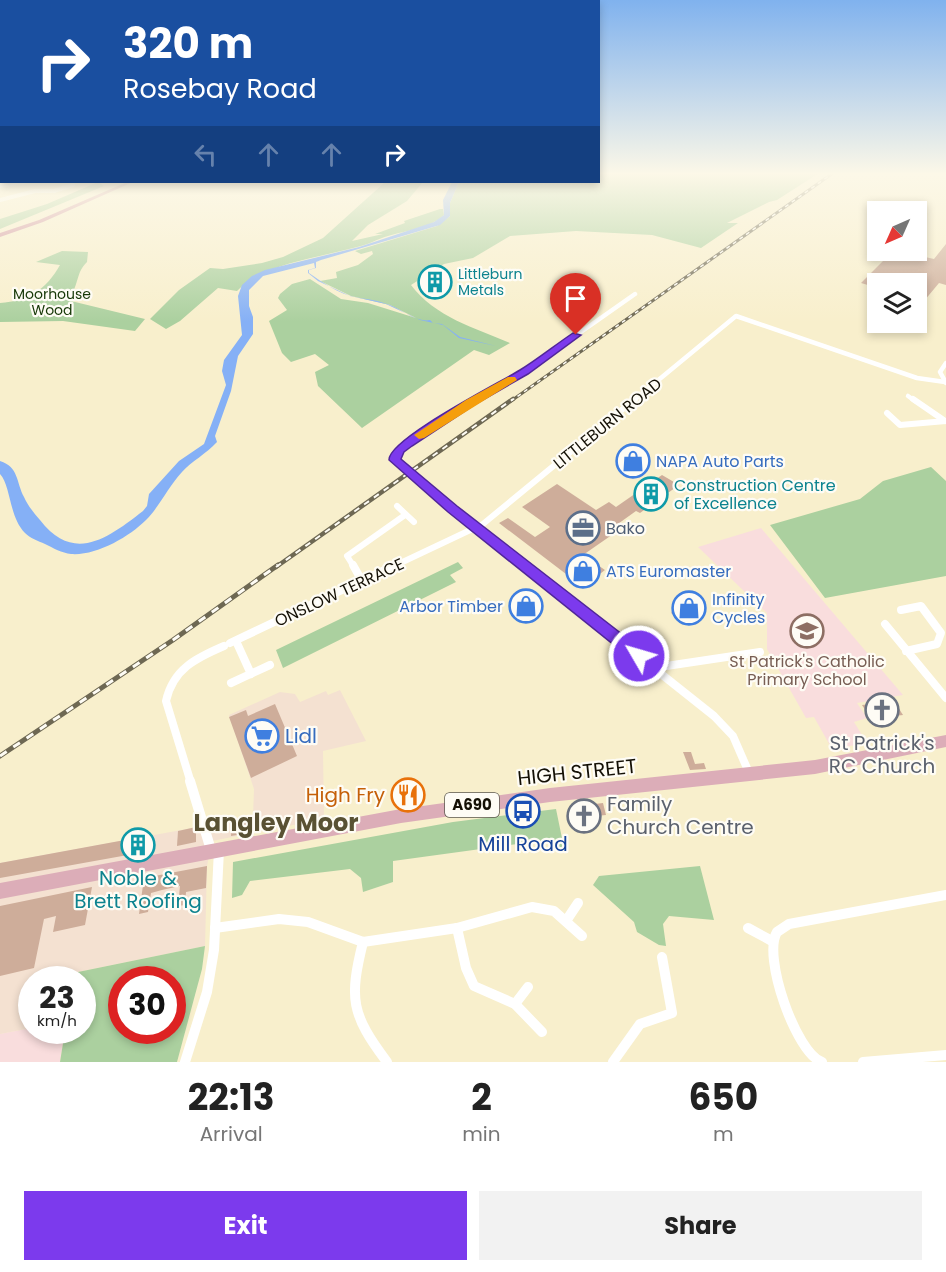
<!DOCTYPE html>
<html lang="en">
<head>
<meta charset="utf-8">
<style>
  :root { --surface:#fff; --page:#f2f2f2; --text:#222; --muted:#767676; --accent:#7c3aed }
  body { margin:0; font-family:Poppins,sans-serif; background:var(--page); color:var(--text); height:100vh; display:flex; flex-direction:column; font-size:22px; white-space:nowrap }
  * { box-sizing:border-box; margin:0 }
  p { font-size:20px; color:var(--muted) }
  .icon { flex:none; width:33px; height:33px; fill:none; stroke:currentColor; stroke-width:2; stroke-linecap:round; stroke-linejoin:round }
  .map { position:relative; height:1062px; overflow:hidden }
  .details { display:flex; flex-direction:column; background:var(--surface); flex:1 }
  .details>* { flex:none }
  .hud { position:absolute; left:0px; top:0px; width:600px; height:183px; box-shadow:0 3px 9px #0003; background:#1a4fa0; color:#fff; overflow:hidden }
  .needle { width:39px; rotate:225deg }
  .tools { position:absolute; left:867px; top:201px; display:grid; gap:12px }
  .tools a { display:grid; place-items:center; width:60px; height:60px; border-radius:0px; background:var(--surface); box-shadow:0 3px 9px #0003; font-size:30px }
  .speed { position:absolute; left:18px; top:966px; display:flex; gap:12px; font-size:30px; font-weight:700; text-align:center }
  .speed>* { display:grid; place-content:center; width:78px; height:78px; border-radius:50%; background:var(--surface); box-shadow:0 3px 9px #0003; line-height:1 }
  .speed small { font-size:15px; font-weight:400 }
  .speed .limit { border:9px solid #d22; background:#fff; color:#111 }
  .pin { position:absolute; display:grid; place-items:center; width:51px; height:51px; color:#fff; margin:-62px -26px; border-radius:50% 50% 50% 0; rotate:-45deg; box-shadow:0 0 6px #0007 }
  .pin .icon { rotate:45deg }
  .me { position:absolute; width:66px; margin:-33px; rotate:308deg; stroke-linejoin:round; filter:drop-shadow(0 0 4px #0008) }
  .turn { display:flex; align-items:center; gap:21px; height:126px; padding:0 24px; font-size:27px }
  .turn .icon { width:78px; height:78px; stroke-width:2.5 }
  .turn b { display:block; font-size:42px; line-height:51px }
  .lanes { display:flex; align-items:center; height:57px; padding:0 24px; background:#0003; justify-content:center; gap:30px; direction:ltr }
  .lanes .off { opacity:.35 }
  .eta { display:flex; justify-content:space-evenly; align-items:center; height:102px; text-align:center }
  .eta b { font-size:36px; font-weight:700; line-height:42px }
  .cta { display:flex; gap:12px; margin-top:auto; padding:12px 24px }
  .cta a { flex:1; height:69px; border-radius:0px; background:var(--accent); color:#fff; font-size:24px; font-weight:700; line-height:69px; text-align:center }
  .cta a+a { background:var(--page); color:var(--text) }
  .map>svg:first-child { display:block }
  .commercial { fill:#f4e1d1 }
  .education { fill:#f9dddd }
  .green { fill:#abd09f; fill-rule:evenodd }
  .water { fill:#85b0f6 }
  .building { fill:#cead9a }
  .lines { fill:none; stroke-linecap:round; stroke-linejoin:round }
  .minor-far4 { stroke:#fff; stroke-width:4 }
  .minor-far3 { stroke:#fff; stroke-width:4.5 }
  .minor-far2 { stroke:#fff; stroke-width:6 }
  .minor-far1 { stroke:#fff; stroke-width:8 }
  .minor { stroke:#fff; stroke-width:10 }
  .primary { fill:#dcadb8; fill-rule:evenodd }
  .trunk { fill:#d092a0; fill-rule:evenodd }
  .rail-far2-casing { stroke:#6e6853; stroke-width:3 }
  .rail-far1-casing { stroke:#6e6853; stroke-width:4.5 }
  .rail-casing { stroke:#6e6853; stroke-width:5 }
  .rail-far2 { stroke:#fefcf5; stroke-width:1.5; stroke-dasharray:4; stroke-linecap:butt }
  .rail-far1 { stroke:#fefcf5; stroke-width:2; stroke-dasharray:6; stroke-linecap:butt }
  .rail { stroke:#fefcf5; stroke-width:3; stroke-dasharray:8; stroke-linecap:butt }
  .route { fill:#7c3aed; stroke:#51269a; stroke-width:1.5 }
  .slow { fill:#f59e0b }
  .labels { text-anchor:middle; stroke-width:4.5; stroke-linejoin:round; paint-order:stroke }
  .far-culture-label { font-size:14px; fill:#0d838f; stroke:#fefcf5; text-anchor:start }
  .far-park-label { font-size:14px; fill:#163807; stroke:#fefcf5 }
  .shield { fill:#fefcf5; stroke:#5a574d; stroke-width:1.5 }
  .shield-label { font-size:15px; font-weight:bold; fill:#141005 }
  .street-label { font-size:16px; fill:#141005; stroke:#fefcf5 }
  .shop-label { font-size:16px; fill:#366cbe; stroke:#fefcf5; text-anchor:start }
  .culture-label { font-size:16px; fill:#0d838f; stroke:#fefcf5; text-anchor:start }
  .service-label { font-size:16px; fill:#4e5e75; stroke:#fefcf5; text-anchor:start }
  .education-label { font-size:16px; fill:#785e54; stroke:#fefcf5 }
  .near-shop-label { font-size:20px; fill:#366cbe; stroke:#fefcf5; text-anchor:start }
  .near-worship-label { font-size:20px; fill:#5b616d; stroke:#fefcf5 }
  .near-street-label { font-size:20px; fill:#141005; stroke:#fefcf5 }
  .near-food-label { font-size:20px; fill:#c56008; stroke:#fefcf5; text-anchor:end }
  .near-transit-label { font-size:20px; fill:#164399; stroke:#fefcf5 }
  .near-culture-label { font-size:20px; fill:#0d838f; stroke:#fefcf5 }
  .near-quarter-label { font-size:24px; font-weight:bold; fill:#595133; stroke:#fefcf5 }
</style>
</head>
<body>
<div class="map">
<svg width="946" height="1062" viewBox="0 0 946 1062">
  <rect width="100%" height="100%" fill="#f8efcc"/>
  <path class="commercial" d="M340,690L366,741L323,751L324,819L212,841L207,866L205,946L78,972L76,979L32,980L31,1028L0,1034V863L253,817L254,789L229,715L280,692L295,694L300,702L326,691L328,695Z"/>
  <g class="education">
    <path d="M761,528L903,695L857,703L867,718L854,722L867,743L832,749L814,717L806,718L767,649V613L698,547Z"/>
    <path d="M31,1028L32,1030L65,1031L60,1062H0V1034Z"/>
  </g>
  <g class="green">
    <path d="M599,173H819L777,200L769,202L727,223H738L701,248L652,235L576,231L510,236L473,258L444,264L411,285C435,317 475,328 510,343L489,355L474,350L362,428L318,386L315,372L329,365L315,354L291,362L282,353L269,321L287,310L278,298L280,294L292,284L310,279L341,299L368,303L416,318L390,305L351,296L320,281L337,278L336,272L358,265L373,254L372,251L361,254L355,251L437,226L450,216V203L459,182H598Z"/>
    <path d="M98,182L104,186L0,229V219L47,204Z"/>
    <path d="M377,182H423L407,201L368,225L352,241L383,234H375L405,223L404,221L440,209H443L444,215C429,229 407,230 388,236C377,239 368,245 357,247C318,258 265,263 237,291L218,288L180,321L166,329L150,319L179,290L210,268L223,269L262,263L283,257L323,238L384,183Z"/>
    <path d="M62,251L88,252L87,262C76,272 79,285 70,296L71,301L145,319L135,331L63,321L0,322V303C28,301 46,290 60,265L36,262Z"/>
    <path d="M931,467L946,481V576L825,598L770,525L860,499L883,481Z"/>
    <path d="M458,562L463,568L450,575L456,582L283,668L276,650Z"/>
    <path d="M556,809L564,848L540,841L393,861V882L363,892L361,878L350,869L250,881L242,895L232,898L233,862L453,822Z"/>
    <path d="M700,866L714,920L669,916L663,924L666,946L659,945L637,932L634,922L593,885L599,876Z"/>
    <path d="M205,946L202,969L177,1062H60L65,1031L82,1030V980L76,979L78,972ZM122,980H172V1030H122Z"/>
  </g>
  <path class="water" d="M452,182H459L450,203V216L440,225L321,260L316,262V268L309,270V273C322,282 339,294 355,297C365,299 377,300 387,304C400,308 416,323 430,320L433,323L442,324L460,337L496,346L459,338L443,325L420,320L386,304L350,296L318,281L308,273V270L315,268L314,263L263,276L249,290V306L253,317V334L238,356L231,391L215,436L217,442C206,454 192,461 182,472C168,487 160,506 146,520C129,537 96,556 71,554C62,553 53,548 45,544C38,541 30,538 25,533C9,517 11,486 0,474V461C19,467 16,482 24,497C28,506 34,513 40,520C74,564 108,538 143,511L147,506L149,494L179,461L204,444L226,385L222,371L224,360L242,335L238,296L242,285L252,276L265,270L359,247L434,222L444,215L443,200Z"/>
  <g class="building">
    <path d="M946,244V285L939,283L924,301L916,299V284H878V288L861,283L894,250L934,259Z"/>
    <path d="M662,475L679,485L640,513L636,511L615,526L619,530L583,555L605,570L583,587L499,523L508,518L535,537L550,527L522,507L557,484L596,510L609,502L616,507Z"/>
    <path d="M693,593L706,602L684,622L671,613Z"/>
    <path d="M528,594L543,605L524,620L510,608Z"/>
    <path d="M894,701L903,715L871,719L862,705Z"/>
    <path d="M275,704L297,756L251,778L229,717L246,710L248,716Z"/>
    <path d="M683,752H691L695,764L704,763L706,769L690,770Z"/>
    <path d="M412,785L414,803L403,804L402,787Z"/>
    <path d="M603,803L606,815L586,817L589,828L575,830L570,807Z"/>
    <path d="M250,818L249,833L231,836L232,821Z"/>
    <path d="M196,827V842L177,846L178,831Z"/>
    <path d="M152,835L150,851L0,878V863Z"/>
    <path d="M207,866L206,888L186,892L185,905L178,906L180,886L162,890L151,893L148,912L139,914L144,878Z"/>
    <path d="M92,887L85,925L53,932L56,916L44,919L34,968L0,976V906Z"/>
  </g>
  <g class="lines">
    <g class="minor-far4">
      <path d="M0,186L24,182"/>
      <path d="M0,200L35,191H54L73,185"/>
    </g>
    <g class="minor-far3">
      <path d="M946,363L940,372L946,383"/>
      <path d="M908,396L915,401"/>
      <path d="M476,401L524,372L635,294"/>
      <path d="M633,401L736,316L917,378L945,382"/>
    </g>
    <g class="minor-far2">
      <path d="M479,399L399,449L395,455V461L526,567"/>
      <path d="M913,399L945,421"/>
      <path d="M887,413L900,425L946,421"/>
      <path d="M397,506L414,522"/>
      <path d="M354,567L347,556L405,515"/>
      <path d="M392,567L483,524L635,399"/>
    </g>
    <g class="minor-far1">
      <path d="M353,565L362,581"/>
      <path d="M524,565L714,716L733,736L750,775"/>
      <path d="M901,610L921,606L941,633L937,644L906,651"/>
      <path d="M885,624L946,698"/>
      <path d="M236,641L251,674"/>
      <path d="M230,643L395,565"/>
      <path d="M653,668L760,652"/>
      <path d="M231,683L270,665"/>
      <path d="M191,783L166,701C173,669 196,658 224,646"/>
    </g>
    <g class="minor">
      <path d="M190,781L211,850"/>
      <path d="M566,921L578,903"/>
      <path d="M215,928L279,919L308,922L363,942L457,928L532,907L554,911L582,936"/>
      <path d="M457,928L466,968L474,986L515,1004L542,1032"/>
      <path d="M748,928L772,941"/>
      <path d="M363,942C349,999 351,1014 387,1062"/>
      <path d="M515,1004L528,987"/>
      <path d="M185,1062L207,992L214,950L219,850"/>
      <path d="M613,1062L640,1024L672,1013L662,957"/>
      <path d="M822,1062C796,1053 762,956 777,932L789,924L946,895"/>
      <path d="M863,1062L946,1055"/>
    </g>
    <g class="primary">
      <path d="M0,177H2L0,181Z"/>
      <path d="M946,735V747L815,774L550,802L401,823L0,899V883L401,809L550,788L815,760Z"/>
    </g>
    <path class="trunk" d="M127,182H133L43,222L0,237V233L39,220Z"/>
    <defs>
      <path id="rail-far2" d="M511,401L833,173"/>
      <path id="rail-far1" d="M276,567L513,399"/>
      <path id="rail" d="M0,756L173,640L278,565"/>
    </defs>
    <use href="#rail-far2" class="rail-far2-casing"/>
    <use href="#rail-far1" class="rail-far1-casing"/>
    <use href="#rail" class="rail-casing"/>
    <use href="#rail-far2" class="rail-far2"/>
    <use href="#rail-far1" class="rail-far1"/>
    <use href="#rail" class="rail"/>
  </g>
  <linearGradient id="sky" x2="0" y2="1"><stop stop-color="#80b2ee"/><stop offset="0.54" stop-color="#fcf8e8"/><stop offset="1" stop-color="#fcf8e8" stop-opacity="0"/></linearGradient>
  <rect width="946" height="322" fill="url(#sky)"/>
  <path class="route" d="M573,333L581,335L528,374L474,405L412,446L404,452L401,459L457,506L645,652L647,656L645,661L639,663L634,661L448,512L389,460C388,439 499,383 520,370C538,359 555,345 573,333Z"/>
  <path class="slow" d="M508,377H515L517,380L424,438L419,439L414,435L466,400Z"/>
  <defs>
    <symbol id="building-ring" viewBox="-11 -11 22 22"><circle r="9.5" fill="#fefcf5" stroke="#0f9aa8" stroke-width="1.5"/><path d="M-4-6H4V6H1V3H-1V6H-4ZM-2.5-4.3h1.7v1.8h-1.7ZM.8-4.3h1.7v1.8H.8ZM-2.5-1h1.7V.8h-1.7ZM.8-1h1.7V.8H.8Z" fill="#0f9aa8"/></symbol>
    <symbol id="shop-ring" viewBox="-11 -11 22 22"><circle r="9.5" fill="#fefcf5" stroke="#3f7fe0" stroke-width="1.5"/><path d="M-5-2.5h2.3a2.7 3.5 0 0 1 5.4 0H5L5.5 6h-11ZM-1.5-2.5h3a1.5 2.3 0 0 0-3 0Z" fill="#3f7fe0"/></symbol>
    <symbol id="office-ring" viewBox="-11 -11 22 22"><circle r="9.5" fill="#fefcf5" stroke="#5c6f8a" stroke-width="1.5"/><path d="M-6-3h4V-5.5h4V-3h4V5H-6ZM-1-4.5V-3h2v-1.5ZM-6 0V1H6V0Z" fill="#5c6f8a"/></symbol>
    <symbol id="school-ring" viewBox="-11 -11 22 22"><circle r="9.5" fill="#fefcf5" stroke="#8d6e63" stroke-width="1.5"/><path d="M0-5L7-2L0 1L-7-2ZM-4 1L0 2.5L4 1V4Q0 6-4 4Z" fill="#8d6e63"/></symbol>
    <symbol id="church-ring" viewBox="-11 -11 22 22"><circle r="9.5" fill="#fefcf5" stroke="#6b7280" stroke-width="1.5"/><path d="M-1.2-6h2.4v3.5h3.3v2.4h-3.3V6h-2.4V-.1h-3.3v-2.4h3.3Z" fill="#6b7280"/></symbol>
    <symbol id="supermarket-ring" viewBox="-11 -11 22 22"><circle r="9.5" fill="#fefcf5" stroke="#3f7fe0" stroke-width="1.5"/><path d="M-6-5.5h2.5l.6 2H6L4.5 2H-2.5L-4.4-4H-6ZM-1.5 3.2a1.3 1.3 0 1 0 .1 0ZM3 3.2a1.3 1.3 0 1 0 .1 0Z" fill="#3f7fe0"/></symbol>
    <symbol id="restaurant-ring" viewBox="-11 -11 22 22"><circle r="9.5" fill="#fefcf5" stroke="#e8710a" stroke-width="1.5"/><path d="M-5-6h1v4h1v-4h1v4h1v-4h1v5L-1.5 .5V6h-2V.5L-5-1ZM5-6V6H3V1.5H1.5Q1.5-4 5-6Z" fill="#e8710a"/></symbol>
    <symbol id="bus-ring" viewBox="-11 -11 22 22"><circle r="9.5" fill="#fefcf5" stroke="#1a4fb4" stroke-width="1.5"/><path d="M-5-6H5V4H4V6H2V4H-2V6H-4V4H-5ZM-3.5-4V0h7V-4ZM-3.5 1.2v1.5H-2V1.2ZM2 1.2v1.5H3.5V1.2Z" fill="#1a4fb4"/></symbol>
  </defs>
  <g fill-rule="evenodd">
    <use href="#building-ring" x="416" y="263" width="38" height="38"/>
    <use href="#shop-ring" x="614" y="442" width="38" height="38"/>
    <use href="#building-ring" x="632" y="475" width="38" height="38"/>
    <use href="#office-ring" x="564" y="509" width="38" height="38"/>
    <use href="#shop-ring" x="564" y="552" width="38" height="38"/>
    <use href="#shop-ring" x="507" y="587" width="38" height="38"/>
    <use href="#shop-ring" x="670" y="589" width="38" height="38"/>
    <use href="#school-ring" x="788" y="612" width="38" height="38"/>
    <use href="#church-ring" x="863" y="691" width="38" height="38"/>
    <use href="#supermarket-ring" x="243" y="717" width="38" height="38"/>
    <use href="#restaurant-ring" x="389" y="776" width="38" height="38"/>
    <use href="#bus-ring" x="504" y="792" width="38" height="38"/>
    <use href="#church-ring" x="565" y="797" width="38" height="38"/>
    <use href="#building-ring" x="119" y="826" width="38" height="38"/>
  </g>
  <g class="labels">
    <g class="far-culture-label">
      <text x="458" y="279">Littleburn<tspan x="458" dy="16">Metals</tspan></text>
    </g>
    <g class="far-park-label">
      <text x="52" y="299">Moorhouse<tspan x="52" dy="16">Wood</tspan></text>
    </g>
    <rect class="shield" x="445" y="793" width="54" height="24" rx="4.5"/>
    <g class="shield-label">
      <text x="472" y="810">A690</text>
    </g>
    <g class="street-label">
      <text transform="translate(607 423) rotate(-39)" y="6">LITTLEBURN ROAD</text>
      <text transform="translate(339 592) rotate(-25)" y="6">ONSLOW TERRACE</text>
    </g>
    <g class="shop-label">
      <text x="656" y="467">NAPA Auto Parts</text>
      <text x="606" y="577">ATS Euromaster</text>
      <text x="712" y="605">Infinity<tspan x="712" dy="18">Cycles</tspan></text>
      <text x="503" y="612" text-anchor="end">Arbor Timber</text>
    </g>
    <g class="culture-label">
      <text x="674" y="491">Construction Centre<tspan x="674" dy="18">of Excellence</tspan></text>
    </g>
    <g class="service-label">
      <text x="606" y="534">Bako</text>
    </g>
    <g class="education-label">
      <text x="807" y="667">St Patrick's Catholic<tspan x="807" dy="18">Primary School</tspan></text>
    </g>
    <g class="near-shop-label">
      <text x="285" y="743">Lidl</text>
    </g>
    <g class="near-worship-label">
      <text x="882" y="750">St Patrick's<tspan x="882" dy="23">RC Church</tspan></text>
      <text x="607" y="811" text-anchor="start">Family<tspan x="607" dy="23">Church Centre</tspan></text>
    </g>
    <g class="near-street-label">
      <text transform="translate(577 772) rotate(-6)" y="7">HIGH STREET</text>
    </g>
    <g class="near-food-label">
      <text x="385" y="802">High Fry</text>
    </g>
    <g class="near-transit-label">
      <text x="523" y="851">Mill Road</text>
    </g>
    <g class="near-culture-label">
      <text x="138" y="885">Noble &amp;<tspan x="138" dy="23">Brett Roofing</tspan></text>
    </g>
    <g class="near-quarter-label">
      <text x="276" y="831">Langley Moor</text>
    </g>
  </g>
</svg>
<div class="tools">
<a><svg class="needle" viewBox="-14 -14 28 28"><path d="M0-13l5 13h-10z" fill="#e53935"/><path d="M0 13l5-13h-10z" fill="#767676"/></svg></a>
<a><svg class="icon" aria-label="layers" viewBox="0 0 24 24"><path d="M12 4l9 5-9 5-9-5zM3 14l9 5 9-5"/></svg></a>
</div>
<div class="speed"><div>23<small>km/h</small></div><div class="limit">30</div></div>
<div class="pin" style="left:576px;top:335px;background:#d93025"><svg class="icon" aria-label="arrive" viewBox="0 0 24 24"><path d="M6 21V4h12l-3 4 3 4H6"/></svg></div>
<svg class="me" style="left:639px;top:656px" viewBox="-20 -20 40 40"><circle r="17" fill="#7c3aed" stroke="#fff" stroke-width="3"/><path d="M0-11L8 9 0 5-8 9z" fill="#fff"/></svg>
<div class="hud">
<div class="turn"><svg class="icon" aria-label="right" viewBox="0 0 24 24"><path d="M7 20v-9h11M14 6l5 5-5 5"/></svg><div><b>320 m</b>Rosebay Road</div></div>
<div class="lanes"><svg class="icon off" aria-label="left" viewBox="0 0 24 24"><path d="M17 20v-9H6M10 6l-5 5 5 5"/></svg><svg class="icon off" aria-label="ahead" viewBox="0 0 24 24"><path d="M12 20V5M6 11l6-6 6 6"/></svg><svg class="icon off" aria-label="ahead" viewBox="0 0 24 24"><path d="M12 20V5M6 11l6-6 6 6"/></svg><svg class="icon" aria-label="right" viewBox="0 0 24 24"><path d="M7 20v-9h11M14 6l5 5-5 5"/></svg></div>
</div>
</div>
<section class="details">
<div class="eta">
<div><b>22:13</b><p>Arrival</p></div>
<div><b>2</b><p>min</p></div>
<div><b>650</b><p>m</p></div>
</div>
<div class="cta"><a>Exit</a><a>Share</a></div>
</section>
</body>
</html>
